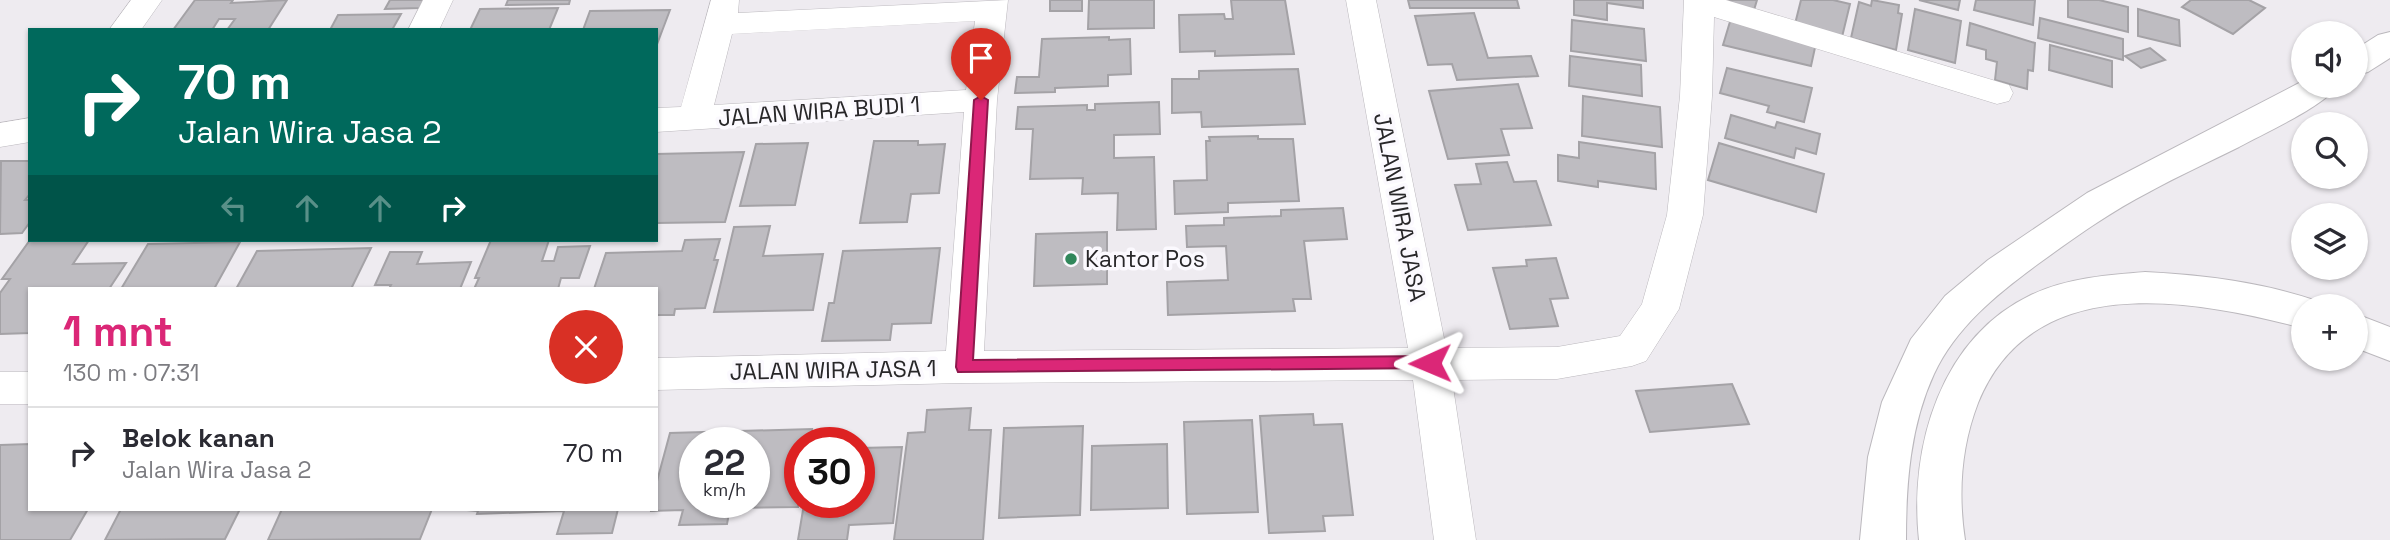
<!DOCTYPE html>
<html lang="id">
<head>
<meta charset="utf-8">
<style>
  :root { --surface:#fff; --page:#f2f2f3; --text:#2b2b33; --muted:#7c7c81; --line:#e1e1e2; --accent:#db2777 }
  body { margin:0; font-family:"Space Grotesk",sans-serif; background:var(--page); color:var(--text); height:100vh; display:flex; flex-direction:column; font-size:26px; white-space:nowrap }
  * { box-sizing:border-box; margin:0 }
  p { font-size:23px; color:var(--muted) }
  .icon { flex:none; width:38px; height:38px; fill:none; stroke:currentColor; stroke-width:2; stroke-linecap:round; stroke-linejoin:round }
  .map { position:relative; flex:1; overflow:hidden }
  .panel { position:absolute; left:28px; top:287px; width:630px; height:224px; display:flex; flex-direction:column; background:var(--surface); border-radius:0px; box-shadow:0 2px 5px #0004 }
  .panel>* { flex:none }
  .hud { position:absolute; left:28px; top:28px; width:630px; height:214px; border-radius:0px; box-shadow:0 2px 5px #0004; background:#00695c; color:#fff; overflow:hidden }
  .fabs { position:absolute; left:2291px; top:21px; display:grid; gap:14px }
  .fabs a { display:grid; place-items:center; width:77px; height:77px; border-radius:50%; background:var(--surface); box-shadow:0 2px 5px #0004; font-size:35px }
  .speed { position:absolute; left:679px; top:427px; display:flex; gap:14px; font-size:35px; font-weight:700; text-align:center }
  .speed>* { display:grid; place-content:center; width:91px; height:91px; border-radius:50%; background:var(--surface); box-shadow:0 2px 5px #0004; line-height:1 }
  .speed small { font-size:18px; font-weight:400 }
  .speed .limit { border:10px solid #d22; background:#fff; color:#111 }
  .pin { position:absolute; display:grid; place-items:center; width:60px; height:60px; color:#fff; margin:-72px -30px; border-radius:50% 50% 50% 0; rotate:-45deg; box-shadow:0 0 7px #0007 }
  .pin .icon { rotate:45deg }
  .me { position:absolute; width:77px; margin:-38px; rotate:269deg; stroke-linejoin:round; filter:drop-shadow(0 0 5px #0008) }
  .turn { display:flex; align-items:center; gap:24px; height:147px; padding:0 35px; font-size:32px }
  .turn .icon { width:91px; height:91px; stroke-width:2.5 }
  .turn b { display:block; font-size:49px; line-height:60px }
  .lanes { display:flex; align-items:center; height:66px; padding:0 35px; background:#0003; justify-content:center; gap:35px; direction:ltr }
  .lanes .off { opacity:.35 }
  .round { display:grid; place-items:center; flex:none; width:74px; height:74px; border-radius:37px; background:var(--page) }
  .head { display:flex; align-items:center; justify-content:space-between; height:119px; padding:0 35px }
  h1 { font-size:42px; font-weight:800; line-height:52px; color:var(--accent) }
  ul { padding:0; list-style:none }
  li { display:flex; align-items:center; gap:21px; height:91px; padding:0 35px; border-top:2px solid var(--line) }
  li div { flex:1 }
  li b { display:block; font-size:26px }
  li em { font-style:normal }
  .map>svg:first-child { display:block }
  .building { fill:#bebcc1; stroke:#a4a2a6; stroke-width:2; fill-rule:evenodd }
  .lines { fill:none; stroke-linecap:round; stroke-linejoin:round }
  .minor-casing { stroke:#bbb8bd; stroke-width:1 }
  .motorway-casing { stroke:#bbb8bd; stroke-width:2 }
  .minor { fill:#fff; fill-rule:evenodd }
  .motorway { fill:#fff; fill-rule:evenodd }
  .route { fill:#db2777; stroke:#8e194d; stroke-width:2 }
  .poi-dot { fill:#31875b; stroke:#fbf9fe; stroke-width:2.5 }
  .labels { text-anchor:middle; stroke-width:7; stroke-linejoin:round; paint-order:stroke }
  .street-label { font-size:23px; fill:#282729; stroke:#fbf9fe }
  .poi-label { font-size:23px; fill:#282729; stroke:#fbf9fe; text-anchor:start }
</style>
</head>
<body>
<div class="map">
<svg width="2390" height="540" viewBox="0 0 2390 540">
  <rect width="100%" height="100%" fill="#eeebf0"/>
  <g class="building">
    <path d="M195,0H233L231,3L287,0L268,30H227L235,19H219L212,30H173Z"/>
    <path d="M390,0H425L420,8L385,9Z"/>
    <path d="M508,0H570L569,4L506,5Z"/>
    <rect x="1050" y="0" width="32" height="11"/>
    <path d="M1089,0H1154V28L1088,29Z"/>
    <path d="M1231,0H1285L1294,54L1215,56V51L1180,52L1179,15L1224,14L1225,19H1233Z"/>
    <path d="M1408,0H1517L1519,8H1410Z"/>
    <path d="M1574,0H1643V8L1607,3V20L1574,15Z"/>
    <path d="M1716,0H1757L1754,10Z"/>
    <path d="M1801,0H1833L1850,4L1842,37L1795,24Z"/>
    <path d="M1872,0L1899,5L1898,13L1902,14L1896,50L1851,38L1859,2L1871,6Z"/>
    <path d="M1919,0H1960L1958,10Z"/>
    <path d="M1976,0H2035L2033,25L1974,10Z"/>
    <path d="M2068,0H2099L2128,7V32L2068,17Z"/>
    <path d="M2191,0H2249L2265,8L2233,34L2182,7Z"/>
    <path d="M558,8L549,30H470L480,9Z"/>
    <path d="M1915,9L1961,21L1955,63L1908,50Z"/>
    <path d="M2138,9L2179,20L2180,46L2138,36Z"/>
    <path d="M670,10L656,47V30H583L590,11Z"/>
    <path d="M1474,13L1488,58L1531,56L1538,76L1457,80L1452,64L1428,65L1415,16Z"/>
    <path d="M401,14L392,30H330L338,15Z"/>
    <path d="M1732,15L1816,43L1811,66L1723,45Z"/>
    <path d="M2040,18L2123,39V60L2038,38Z"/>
    <path d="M1572,20L1644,29L1646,61L1571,51Z"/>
    <path d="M1970,23L2035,43L2033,71L2028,70L2027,89L1995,80L1997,62L1986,59V50L1967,45Z"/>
    <path d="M1109,37V40L1130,39L1131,74L1108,75V86L1055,88V92L1015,93L1017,77H1039L1042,39Z"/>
    <path d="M2050,45L2112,61V87L2049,70Z"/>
    <path d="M2150,48L2165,60L2141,68L2125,56Z"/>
    <path d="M1570,56L1641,65L1642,96L1569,86Z"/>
    <path d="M1727,68L1812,88L1804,122L1767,112L1769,106L1720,93Z"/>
    <path d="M1298,69L1305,124L1202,127L1201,112L1172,113V79H1199V71Z"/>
    <path d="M1518,84L1532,128L1501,129L1509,155L1448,159L1429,91Z"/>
    <path d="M1583,96L1660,107L1662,147L1582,136Z"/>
    <path d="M1159,102L1160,134L1114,135V158L1154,157L1156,229L1117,230L1118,193L1082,194L1083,178L1030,179L1033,129H1016L1018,107L1087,105V110H1095V104Z"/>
    <path d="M1731,115L1775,128L1777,122L1820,134L1816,154L1796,148L1794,158L1725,138Z"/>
    <path d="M1258,136V139H1293L1299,201L1228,203V212L1175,214L1174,181L1207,180L1206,141H1210L1209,137Z"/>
    <path d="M874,141H918V145L945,144L939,193L911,194L907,222L860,223Z"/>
    <path d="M1579,142L1655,153L1656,189L1598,181V187L1558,181V155L1579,158Z"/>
    <path d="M808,143L795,205L740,206L756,144Z"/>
    <path d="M1719,143L1824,174L1816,212L1708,180Z"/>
    <path d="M744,152L725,222L656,223V154Z"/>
    <path d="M1,161H30V194L25,200H30V222L22,233L0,234Z"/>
    <path d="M1507,162L1514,182L1536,181L1551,225L1468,230L1455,185L1481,184L1476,164Z"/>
    <path d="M1343,208L1347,239L1304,241L1311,299H1293L1295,311L1168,315L1167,282L1228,280L1226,246L1187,247L1186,226L1224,225V218L1281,216V210Z"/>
    <path d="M770,226L763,256L823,254L813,310L714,312L734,227Z"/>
    <path d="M1107,232V284L1034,286L1036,234Z"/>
    <path d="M720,239L714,260H718L705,308L675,309L674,315H656V289H594L606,253L682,251L685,240Z"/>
    <path d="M30,240H89L73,264L126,263L109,289H30V333L0,334V293L10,279H2Z"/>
    <path d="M491,240H549L542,261H554L558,247L590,246L579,278H561L558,289H474L479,278H475Z"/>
    <path d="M240,242L214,289H121L148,244Z"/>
    <path d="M371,248L351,289H236L257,251Z"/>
    <path d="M940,248L931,323L892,324L890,340L822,341L829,303H834L843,251Z"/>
    <path d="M390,252H422L417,264L471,262L460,289H389L391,285H375Z"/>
    <path d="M1556,258L1568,298L1550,299L1558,326L1510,329L1493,268L1527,266L1526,260Z"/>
    <path d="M1732,384L1749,424L1650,432L1636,391Z"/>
    <path d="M971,408L969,430H991L983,540H894L908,433L925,432L927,410Z"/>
    <path d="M1313,414L1314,425L1342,424L1353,515L1323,516L1325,531L1269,533L1260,416Z"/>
    <path d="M1252,420L1258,512L1187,514L1184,422Z"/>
    <path d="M1083,426L1080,515L999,518L1004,428Z"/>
    <path d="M812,429L809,443H800L798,507L730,508L727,524L679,525L683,510L650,511L656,509V485L670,433ZM695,443H754V502H695Z"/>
    <path d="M30,444V509H88L70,540H0V445Z"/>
    <path d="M1167,444L1168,508L1091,510L1092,446Z"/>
    <path d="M902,447L893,523L849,525L847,540H798L803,510L816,509L817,502H859V448Z"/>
    <path d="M121,509H240L225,539L105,540Z"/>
    <path d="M282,509H432L420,539L268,540Z"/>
    <path d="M456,509H618L612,533L557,534L564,511L477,514L478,511Z"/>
  </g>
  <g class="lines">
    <defs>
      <g id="minor">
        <path d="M131,0H162L141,30H109Z"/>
        <path d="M423,0H453L439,30H408Z"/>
        <path d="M711,0H739L738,13L1008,0L997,100L984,351L1408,348L1346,0H1376L1446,348L1557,347L1620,336L1642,304L1667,215L1680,96L1684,0H1726L2009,85L2013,93L2009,101L1997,104L1714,17L1712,96L1703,215L1679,309L1646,361L1632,366L1557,379L1452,380L1476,540H1434L1413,380L964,383L656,390V358L946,351L964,112L656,132V108L681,107ZM975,21L966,90L714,105L732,34Z"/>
        <path d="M30,118V142L0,147V123Z"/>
        <rect x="0" y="372" width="30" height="32"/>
      </g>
      <g id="motorway">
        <path d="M2390,32V58L2368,72L2356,75V49L2378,35Z"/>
        <path d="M2303,81V86H2337C2325,106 2262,134 2239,147C2209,162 2178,176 2149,192C2110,212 2074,238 2038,264C1997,294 1956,327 1934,374C1910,426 1906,484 1906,540H1860L1868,457L1882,402L1911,339L1945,296L1988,260L2087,193Z"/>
        <path d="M2145,272C2204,275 2261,282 2317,301L2320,306H2303V328C2192,299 2032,269 1978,403C1961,447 1958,494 1965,540H1919C1909,446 1941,338 2031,295C2066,278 2107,275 2145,272Z"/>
        <path d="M2356,314L2390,327V361L2356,348Z"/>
      </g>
    </defs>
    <use href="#minor" class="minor-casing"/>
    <use href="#motorway" class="motorway-casing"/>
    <use href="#minor" class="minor"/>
    <use href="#motorway" class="motorway"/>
  </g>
  <path class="route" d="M981,96L988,100L973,360L1430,356L1436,358L1438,363L1436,368L958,372L956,367L974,100Z"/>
  <circle class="poi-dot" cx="1071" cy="259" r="7"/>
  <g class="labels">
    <g class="street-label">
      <text transform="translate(819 111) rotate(-4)" y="8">JALAN WIRA BUDI 1</text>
      <text transform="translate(1400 207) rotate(79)" y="8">JALAN WIRA JASA</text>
      <text transform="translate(833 370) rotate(-1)" y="8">JALAN WIRA JASA 1</text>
    </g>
    <g class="poi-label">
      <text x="1085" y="267">Kantor Pos</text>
    </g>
  </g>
</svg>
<div class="fabs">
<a><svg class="icon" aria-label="sound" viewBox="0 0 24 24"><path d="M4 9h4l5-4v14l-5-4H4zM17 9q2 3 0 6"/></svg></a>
<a><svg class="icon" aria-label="search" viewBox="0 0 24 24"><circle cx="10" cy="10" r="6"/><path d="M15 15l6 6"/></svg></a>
<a><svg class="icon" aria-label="layers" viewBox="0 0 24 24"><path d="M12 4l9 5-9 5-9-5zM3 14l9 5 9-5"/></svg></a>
<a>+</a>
</div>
<div class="speed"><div>22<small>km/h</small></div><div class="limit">30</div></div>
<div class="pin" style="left:981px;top:100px;background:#d93025"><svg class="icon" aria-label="arrive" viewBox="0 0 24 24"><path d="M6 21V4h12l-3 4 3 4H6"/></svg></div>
<svg class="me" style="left:1430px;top:363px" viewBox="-20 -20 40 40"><path d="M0-17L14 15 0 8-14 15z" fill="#db2777" stroke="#fff" stroke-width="4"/></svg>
<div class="hud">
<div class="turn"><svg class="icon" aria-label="right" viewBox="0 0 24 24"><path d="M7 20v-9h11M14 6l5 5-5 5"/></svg><div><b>70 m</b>Jalan Wira Jasa 2</div></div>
<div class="lanes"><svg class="icon off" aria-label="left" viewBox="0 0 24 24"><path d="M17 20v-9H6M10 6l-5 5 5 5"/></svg><svg class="icon off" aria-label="ahead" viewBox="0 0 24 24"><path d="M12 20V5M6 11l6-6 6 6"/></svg><svg class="icon off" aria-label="ahead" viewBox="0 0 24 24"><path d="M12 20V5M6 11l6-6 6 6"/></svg><svg class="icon" aria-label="right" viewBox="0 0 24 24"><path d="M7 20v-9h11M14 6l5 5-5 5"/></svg></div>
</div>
<section class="panel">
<div class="head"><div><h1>1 mnt</h1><p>130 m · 07:31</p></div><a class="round" style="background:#d93025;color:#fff"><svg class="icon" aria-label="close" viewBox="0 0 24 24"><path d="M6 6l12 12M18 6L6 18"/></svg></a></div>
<ul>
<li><svg class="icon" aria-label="right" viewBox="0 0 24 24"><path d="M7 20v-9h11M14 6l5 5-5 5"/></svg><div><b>Belok kanan</b><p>Jalan Wira Jasa 2</p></div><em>70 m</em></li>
</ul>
</section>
</div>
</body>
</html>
